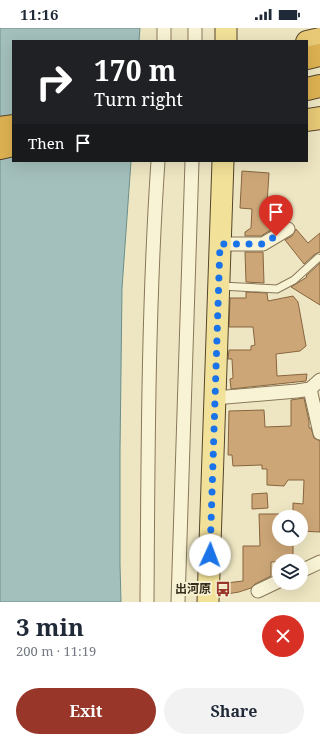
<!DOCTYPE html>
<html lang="en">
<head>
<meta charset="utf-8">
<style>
  :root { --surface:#fff; --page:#f2f2f3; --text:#1f2937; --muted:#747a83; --accent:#973629 }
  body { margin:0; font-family:"Noto Serif","Noto Sans JP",serif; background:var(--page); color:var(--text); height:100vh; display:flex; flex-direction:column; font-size:15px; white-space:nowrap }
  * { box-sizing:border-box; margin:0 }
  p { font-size:13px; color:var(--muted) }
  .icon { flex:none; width:22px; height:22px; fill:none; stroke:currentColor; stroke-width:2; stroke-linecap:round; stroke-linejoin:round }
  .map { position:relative; height:574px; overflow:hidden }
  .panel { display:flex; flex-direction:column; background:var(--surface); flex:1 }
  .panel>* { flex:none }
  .top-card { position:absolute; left:12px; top:12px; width:296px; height:122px; border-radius:0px; box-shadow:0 4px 16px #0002; background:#202124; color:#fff; overflow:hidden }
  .fabs { position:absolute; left:272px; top:482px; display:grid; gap:8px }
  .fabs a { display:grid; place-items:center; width:36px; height:36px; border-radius:50%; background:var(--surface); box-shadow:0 4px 16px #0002; font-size:20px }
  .pin { position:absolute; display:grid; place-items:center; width:34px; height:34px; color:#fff; margin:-41px -17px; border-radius:50% 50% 50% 0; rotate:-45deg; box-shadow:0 0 4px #0007 }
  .pin .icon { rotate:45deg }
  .me { position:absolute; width:44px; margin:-22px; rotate:2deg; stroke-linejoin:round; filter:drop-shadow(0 0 3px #0008) }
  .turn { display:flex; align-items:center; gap:14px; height:84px; padding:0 16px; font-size:18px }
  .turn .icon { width:52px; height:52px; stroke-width:2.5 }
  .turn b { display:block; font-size:28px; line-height:34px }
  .then { display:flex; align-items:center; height:38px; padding:0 16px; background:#0003; gap:8px; font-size:15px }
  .round { display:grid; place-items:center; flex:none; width:42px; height:42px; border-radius:21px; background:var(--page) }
  .head { display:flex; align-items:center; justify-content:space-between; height:68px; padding:0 16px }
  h1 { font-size:24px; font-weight:700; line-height:30px }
  .cta { display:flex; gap:8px; margin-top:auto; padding:8px 16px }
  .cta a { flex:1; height:46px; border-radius:24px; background:var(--accent); color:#fff; font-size:16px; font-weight:700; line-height:46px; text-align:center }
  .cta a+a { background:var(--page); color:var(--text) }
  .status { display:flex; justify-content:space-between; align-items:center; height:28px; padding:0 20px; background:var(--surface); direction:ltr }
  .status svg { height:11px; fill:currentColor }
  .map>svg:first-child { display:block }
  .water { fill:#a4c0bc; stroke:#6b8f8a }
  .building { fill:#cca677; stroke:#87653f }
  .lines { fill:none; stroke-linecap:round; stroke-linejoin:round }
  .service-casing { stroke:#887859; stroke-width:9 }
  .minor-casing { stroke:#887859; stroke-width:15 }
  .primary-casing { stroke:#55452d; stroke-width:23 }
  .trunk-casing { stroke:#55452d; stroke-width:24 }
  .motorway-casing { stroke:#55452d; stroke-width:24 }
  .service { stroke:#f9f3d5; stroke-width:7 }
  .minor { stroke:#f9f3d5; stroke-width:13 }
  .primary { stroke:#f2e199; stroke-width:21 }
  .trunk { stroke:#e8ca76; stroke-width:22 }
  .motorway { stroke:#deb252; stroke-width:22 }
  .route { stroke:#1a73e8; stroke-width:7; stroke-dasharray:0 12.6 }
  .labels { text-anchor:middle; stroke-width:4; stroke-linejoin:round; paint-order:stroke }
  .poi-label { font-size:12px; font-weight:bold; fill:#372d1d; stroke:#f5f0d1; text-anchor:end }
</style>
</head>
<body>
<div class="status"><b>11:16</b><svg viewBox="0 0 49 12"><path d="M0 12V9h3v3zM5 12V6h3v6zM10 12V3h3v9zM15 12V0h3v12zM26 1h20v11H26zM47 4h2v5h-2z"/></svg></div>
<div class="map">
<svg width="320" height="574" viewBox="0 0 320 574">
  <rect width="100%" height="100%" fill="#eee6c2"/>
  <path class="water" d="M0,0H140L139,13H13V133H131L122,260L120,423V537L121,574H0Z"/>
  <g class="building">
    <path d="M242,143L269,145L266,191L275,185L282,195L261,208H245V204L251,200L252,181L240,180Z"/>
    <path d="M296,201L308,215L320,205V224L315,226L304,236L285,212L292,208Z"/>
    <path d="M245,224H263L264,255L246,254Z"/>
    <path d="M320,235V277L291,259L307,249L306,248Z"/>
    <path d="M246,264L267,265L268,273L293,268L298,274L306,318L300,323L276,326L277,348L307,346L306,353L231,361L230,351L233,350L232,331H228L229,322H251V318L255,317L253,299H229L230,270H246Z"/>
    <path d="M304,370L309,393V400H311L314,410L320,413V504L301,503V489H293V475L303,476L304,452H288L284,458L267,457V441H262V437L233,438L232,427H228L229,383L264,382L265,399L291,398V372Z"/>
    <path d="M267,465L268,480L252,481V466Z"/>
    <path d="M259,486H279V514L293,513V533L271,534V548L255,556L251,560L239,564L227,566L226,555L243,553V518H260Z"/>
  </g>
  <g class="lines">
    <defs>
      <path id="service" d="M221,258L277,261L294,252L318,230"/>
      <g id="minor">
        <path d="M164,0V13"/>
        <path d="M195,13V0"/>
        <path d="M220,216H263L288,201"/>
        <path d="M310,361L320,405"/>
        <path d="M214,370L297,363L310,361L320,352"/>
        <path d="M301,543L320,534"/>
        <path d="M258,563L279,553"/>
        <path d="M147,574C148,427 148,280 158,133"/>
        <path d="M178,574L192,133"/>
      </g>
      <g id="primary">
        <path d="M226,0V13"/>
        <path d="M208,574L223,133"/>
      </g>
      <g id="trunk">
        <path d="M307,14L320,11"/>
        <path d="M307,92L320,90"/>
      </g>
      <g id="motorway">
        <path d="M307,30L320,27"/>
        <path d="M307,61L320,58"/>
        <path d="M0,100L13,98"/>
        <path d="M0,120L13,117"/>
      </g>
    </defs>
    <use href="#service" class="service-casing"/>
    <use href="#minor" class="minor-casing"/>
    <use href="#primary" class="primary-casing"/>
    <use href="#trunk" class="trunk-casing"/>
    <use href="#motorway" class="motorway-casing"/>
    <use href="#service" class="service"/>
    <use href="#minor" class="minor"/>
    <use href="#primary" class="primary"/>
    <use href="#trunk" class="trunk"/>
    <use href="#motorway" class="motorway"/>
  </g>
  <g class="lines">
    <path class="route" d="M210,527L220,216H263L276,208"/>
  </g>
  <defs>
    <symbol id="bus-bare" viewBox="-9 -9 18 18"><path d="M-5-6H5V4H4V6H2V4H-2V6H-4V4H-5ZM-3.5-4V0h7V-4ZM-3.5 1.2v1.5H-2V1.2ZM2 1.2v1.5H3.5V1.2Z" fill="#973629" stroke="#f5f0d1" stroke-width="2.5" paint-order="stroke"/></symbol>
  </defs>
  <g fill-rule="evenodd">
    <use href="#bus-bare" x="212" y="550" width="22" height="22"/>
  </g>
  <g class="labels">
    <g class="poi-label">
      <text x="211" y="565">出河原</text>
    </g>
  </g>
</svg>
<div class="fabs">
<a><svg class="icon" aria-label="search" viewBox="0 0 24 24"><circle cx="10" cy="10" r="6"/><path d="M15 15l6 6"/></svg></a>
<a><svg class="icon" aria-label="layers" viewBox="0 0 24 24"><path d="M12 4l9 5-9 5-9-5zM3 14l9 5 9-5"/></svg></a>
</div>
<div class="pin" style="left:276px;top:208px;background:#d93025"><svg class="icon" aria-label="arrive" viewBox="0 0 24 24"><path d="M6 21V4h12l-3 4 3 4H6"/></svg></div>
<svg class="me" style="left:210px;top:527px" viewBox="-20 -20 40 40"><circle r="19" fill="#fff"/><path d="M0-13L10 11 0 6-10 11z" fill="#1a73e8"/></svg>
<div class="top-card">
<div class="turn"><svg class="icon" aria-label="right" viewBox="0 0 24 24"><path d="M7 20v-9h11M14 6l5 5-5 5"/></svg><div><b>170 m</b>Turn right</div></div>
<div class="then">Then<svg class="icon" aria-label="arrive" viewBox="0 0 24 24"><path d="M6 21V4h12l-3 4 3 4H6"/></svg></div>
</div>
</div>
<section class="panel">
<div class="head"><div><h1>3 min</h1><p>200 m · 11:19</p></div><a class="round" style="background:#d93025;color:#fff"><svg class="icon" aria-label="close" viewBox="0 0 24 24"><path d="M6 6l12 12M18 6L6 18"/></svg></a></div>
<div class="cta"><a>Exit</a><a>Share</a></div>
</section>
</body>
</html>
